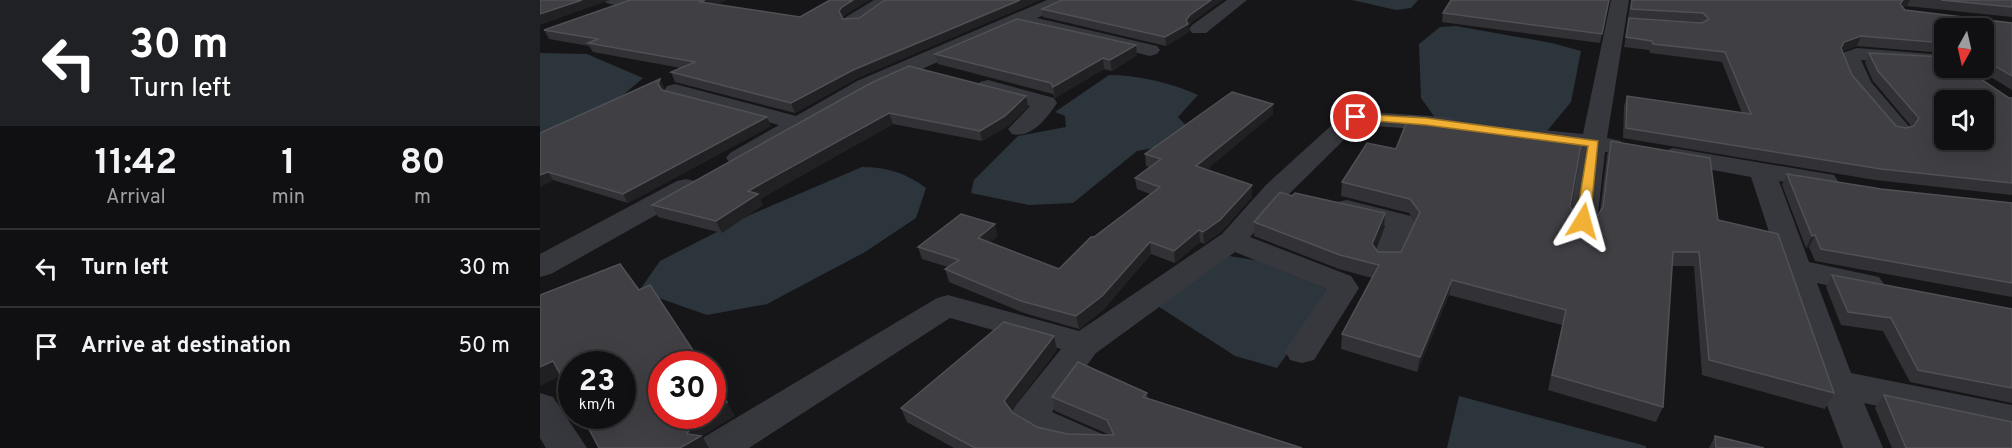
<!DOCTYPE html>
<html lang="en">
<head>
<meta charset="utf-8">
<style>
  :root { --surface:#101012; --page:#1e1e20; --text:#f1f3f6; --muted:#9c9d9f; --line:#303032 }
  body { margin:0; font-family:Overpass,sans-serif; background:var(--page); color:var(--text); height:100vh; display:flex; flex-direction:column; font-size:22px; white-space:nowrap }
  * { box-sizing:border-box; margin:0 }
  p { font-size:20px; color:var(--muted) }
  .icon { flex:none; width:33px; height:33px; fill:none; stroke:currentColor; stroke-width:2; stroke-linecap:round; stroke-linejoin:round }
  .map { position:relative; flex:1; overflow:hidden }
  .drawer { display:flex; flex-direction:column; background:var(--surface); width:540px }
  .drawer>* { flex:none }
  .top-card { background:#202124; color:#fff; overflow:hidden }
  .needle { width:39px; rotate:188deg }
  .buttons { position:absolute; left:1394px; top:18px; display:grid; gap:12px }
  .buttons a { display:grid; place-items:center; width:60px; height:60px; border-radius:9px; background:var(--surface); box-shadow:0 6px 24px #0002,0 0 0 2px var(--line); font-size:30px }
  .speed { position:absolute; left:18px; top:351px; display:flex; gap:12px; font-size:30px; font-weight:700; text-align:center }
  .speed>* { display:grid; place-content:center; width:78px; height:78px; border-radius:50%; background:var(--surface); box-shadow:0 6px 24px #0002,0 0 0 2px var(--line); line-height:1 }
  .speed small { font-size:15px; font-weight:400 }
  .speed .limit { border:9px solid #d22; background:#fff; color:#111 }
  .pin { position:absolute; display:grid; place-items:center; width:51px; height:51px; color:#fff; margin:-26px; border:3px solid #fff; border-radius:50%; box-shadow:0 2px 6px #0007 }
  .me { position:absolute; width:66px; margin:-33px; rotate:8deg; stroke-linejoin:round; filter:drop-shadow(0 0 4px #0008) }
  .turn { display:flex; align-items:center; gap:21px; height:126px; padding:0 30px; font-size:27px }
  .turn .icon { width:78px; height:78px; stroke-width:2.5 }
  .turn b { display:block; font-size:42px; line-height:51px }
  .eta { display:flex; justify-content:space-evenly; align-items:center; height:102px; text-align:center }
  .eta b { font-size:36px; font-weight:700; line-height:42px }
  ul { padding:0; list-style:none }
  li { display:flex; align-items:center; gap:18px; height:78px; padding:0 30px; border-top:2px solid var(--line) }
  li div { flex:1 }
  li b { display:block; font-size:22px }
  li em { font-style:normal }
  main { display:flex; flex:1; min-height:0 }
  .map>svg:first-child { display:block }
  .water { fill:#2c353c }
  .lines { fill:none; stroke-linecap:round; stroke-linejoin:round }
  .street { fill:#37383d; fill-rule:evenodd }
  .wall { fill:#323236 }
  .shaded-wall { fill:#212124 }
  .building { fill:#3f3f44; stroke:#4f5156; stroke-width:1.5; fill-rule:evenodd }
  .route { fill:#f2b134; stroke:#9d7322; stroke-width:1.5 }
</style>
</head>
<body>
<main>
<section class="drawer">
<div class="top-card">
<div class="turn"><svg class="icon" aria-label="left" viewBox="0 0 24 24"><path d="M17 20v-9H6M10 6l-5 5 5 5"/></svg><div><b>30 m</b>Turn left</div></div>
</div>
<div class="eta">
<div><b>11:42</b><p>Arrival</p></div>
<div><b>1</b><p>min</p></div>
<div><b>80</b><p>m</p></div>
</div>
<ul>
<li><svg class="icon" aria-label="left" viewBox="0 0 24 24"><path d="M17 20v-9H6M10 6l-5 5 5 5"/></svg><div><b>Turn left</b></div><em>30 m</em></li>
<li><svg class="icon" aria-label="arrive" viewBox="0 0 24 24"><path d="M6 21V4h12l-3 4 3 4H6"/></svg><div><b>Arrive at destination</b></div><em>50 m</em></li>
</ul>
</section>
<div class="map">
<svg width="1472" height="448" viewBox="0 0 1472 448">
  <rect width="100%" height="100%" fill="#161618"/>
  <g class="water">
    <path d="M812,0H878L871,8L856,10Z"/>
    <path d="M916,26L1012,43L1041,51L1031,102L1007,131L983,133L899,123L881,98L879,44L900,27Z"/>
    <path d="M0,53L47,54L103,78L83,95L0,136Z"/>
    <path d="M569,75C598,75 632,83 658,95L638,117L649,129L642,143L597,151L533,203L489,205L431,193L434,180L478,136L526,127L525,116L515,112Z"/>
    <path d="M322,167C347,167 366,173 386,188L376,218L325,252L227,304L167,315L99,291L120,261L210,215Z"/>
    <path d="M683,255L720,261L792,291L737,368L695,356L613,303Z"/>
    <path d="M919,396L1106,446V448H907Z"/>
  </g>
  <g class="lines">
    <g class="street">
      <path d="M62,0H122C116,8 68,8 62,0Z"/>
      <path d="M334,0H355L320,25H306L304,21L306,17Z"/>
      <path d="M507,0H531L528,4L497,18L617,46L620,50L617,54L610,56L480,25L333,91L208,163L199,166L190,163L186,158L190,153L239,125L127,96L124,91L127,86L135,84L256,116L317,81Z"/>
      <path d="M687,0H707L666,33H652L649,29L652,25Z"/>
      <path d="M1071,0H1089L1067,138L1081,141L1084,146L1081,151L1065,152L1057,221L1053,227L1043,230L1033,227L1029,221L1041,149L994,142L991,137L994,132L1003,130L1043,134Z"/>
      <path d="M1317,48L1404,55V67L1321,60L1331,82L1372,130L1368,135L1360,137L1352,135L1310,84L1299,57L1302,53Z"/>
      <path d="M448,80L514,98L517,103C507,118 491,139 472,134L468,129L490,106L440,92L437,87L440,82Z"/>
      <path d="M813,111L907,117L915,119L919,124L915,129L907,131L819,125L746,197L710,237L811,276L819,288L774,360L762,363L750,360L745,351L787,289L695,252L556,353L512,412L569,437L575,448C539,448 488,448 470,415L476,405L521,349L410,318L209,448H158L164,437L397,298L408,295L539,331L682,234L726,185L805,113Z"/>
      <path d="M1133,148L1294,175L1298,181L1294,187L1285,189L1239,181L1269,262L1339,277L1344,284L1339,291L1328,294L1277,283L1311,373L1472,405V435L1324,403L1343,448H1303L1279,384L1211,177L1124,161L1120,156L1124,151Z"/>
      <path d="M146,179L155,181L159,187L155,193L11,274L0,277V254L137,181Z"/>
      <path d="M807,200L871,216L875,222L859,264L848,266L837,264L833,257L845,226L797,214L793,208L797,202Z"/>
      <path d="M0,393L13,397L47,448H6L0,438Z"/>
    </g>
  </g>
  <g class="wall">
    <path d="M90,0H186L177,4L260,17L305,15L303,18L316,79L255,113L135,82L131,72L141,68L53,52L49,46L9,39L4,30Z"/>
    <path d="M1069,0L1060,43L902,22L903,13Z"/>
    <path d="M1091,0H1472V17L1367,6L1362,7L1365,10L1472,23V90L1436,68H1443V28H1404V53L1317,46L1302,51L1312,75L1356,126L1365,128L1372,127L1333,81L1325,63L1329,53L1472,98V195L1335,180L1083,138L1084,106L1087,96L1202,113L1182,62L1110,53L1109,50L1084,47L1089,18L1161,23L1160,22L1088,18Z"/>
    <path d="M502,9L651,23L648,27L649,32L626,46L503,17Z"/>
    <path d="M395,54L597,55L572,71L564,69L515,98L513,94L398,64Z"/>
    <path d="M331,83L488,106L468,126L442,141L353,124L220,199L223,205L182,233L118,217L112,205Z"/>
    <path d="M124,87L123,90L231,126L88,203L13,180L0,187V133Z"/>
    <path d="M733,104V114L666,170L712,197L681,232L664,244L660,242L635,263L611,254L564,309L539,329L484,313L409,282L405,269L408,267L382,259L378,247L458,236L450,242L519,269L554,237L610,194L597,189L595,178L610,167L606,166L605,154Z"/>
    <path d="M1071,141L1178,220L1294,393L1285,409L1162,375L1154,266H1132L1123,407L1116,422L1008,390L1022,325L909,295L877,372L801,349L802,334L832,278L799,269L714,236V222L844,228L835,248L838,252H861L875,222L869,213L801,196L802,182L1030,207L1035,214L1046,218L1058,215L1060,211L1067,155Z"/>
    <path d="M1247,174L1341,189L1472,203V297L1275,261L1269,247L1266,248L1242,185Z"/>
    <path d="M1292,275L1472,309V403L1370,382L1343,331L1301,325L1286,287Z"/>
    <path d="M517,350L471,411L473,413L497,427L527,434L570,435L515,411L512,397L607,393L608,399L762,448H414L367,422L361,408Z"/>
    <path d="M1344,395L1472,448H1352L1335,408Z"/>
    <path d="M1175,436L1224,448H1169Z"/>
  </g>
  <g class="shaded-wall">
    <path d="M42,0H70L0,25V14Z"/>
    <path d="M165,0H186L164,10L160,2Z"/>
    <path d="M313,0H330L305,15L302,20L299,11L302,7Z"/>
    <path d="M480,0H501L316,79L255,113L251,103L313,70Z"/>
    <path d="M671,0H683L651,23L648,27L649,32L626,46L625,37L646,20L650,15Z"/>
    <path d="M1363,0H1370L1367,6L1359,8L1356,13Z"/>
    <path d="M1321,36L1317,46L1300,52L1304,42Z"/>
    <path d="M596,45L597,55L572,71L570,60Z"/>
    <path d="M563,58L564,69L515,98L513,87Z"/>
    <path d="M120,79L124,87L122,92L118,84Z"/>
    <path d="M486,96L488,106L468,126L442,141L440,131Z"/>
    <path d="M733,104V114L657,178L656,166Z"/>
    <path d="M349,113L353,124L220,199L223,205L182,233L176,221L208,191Z"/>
    <path d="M227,117L231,126L88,203L83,194Z"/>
    <path d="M8,172L13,180L0,187V175Z"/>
    <path d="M712,185V197L681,232L664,244L663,232Z"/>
    <path d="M845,213L844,228L831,258L832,244Z"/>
    <path d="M455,224L458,236L441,250L438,238Z"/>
    <path d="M659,230L660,242L635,263L634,251Z"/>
    <path d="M1275,235L1269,247L1266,248L1272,236Z"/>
    <path d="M610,242L611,254L564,309L539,329L536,316Z"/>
    <path d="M912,280L909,295L877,372L880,357Z"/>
    <path d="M514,336L517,350L468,415L464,401Z"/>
    <path d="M13,361L23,375L0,386V367Z"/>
    <path d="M187,402L195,416L162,436L169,448H140L153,422L164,416H172V410Z"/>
  </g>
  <g class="building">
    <path d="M0,0H42L0,14Z"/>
    <path d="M90,0H165L160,2L260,17L290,0H313L302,7L299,11L303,19L319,18L345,0H480L313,70L251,103L131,72L155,62L48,43L58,39L4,30Z"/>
    <path d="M522,0H671L650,15L646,20L648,24L625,37L502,9Z"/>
    <path d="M911,0H1069L1062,34L903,13Z"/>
    <path d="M1092,0H1363L1360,4L1365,10L1472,23V76L1443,59V28H1404V43L1321,36L1304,42L1301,48L1312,75L1356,126L1365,128L1374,126L1379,118L1338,71L1329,53L1404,57V68H1425L1469,98H1472V183L1341,169L1086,128L1087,96L1211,114L1185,52L1113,44L1112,41L1086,37L1089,18L1162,23L1169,19L1163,13L1091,9ZM1404,100H1443V140H1404Z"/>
    <path d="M1401,0H1472V7Z"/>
    <path d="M477,19L596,45L570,60L563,58L513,87L511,83L395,54Z"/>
    <path d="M369,66L486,96L465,116L440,131L349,113L208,191L218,194L176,221L112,205L331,83Z"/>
    <path d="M120,79L118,84L122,90L227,117L83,194L8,172L0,175V133Z"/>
    <path d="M692,92L733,104L656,166L712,185L680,220L663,232L659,230L634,251L610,242L562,296L536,316L481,301L405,269L419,260L378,247L421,214L455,224L438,238L519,269L551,237H554L620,187L595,178L621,159L605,154Z"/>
    <path d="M869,116L1042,139L1030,207L1035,214L1046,218L1058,215L1063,207L1071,141L1170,158L1178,220L1238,234L1294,393L1169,360L1159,252H1133L1123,407L1012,375L1026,310L912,280L880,357L802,334L839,265L800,255L714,222L740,192L752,196L755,193L845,213L832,244L838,252H861L880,212L870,199L802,182L827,143L856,149Z"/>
    <path d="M1247,174L1341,189L1472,203V283L1281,249L1275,235L1272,236Z"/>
    <path d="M80,264L99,290L110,285L162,364H122V416H164L153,422L147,434L161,436L140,448H59L42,416H82V364H32V396L13,361L0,367V295Z"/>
    <path d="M1292,275L1472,309V388L1378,370L1351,318L1308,312Z"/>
    <path d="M464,322L514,336L464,401L473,413L497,427L527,434L574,435L567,420L512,397L538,362L607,393L603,397L762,448H435L361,408Z"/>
    <path d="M172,380L187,402L172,410Z"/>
    <path d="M1344,395L1472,422V448H1366Z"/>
    <path d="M1175,436L1224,448H1176Z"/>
  </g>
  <path class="route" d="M816,114L886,118L1058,141L1050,221L1043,225L1036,221L1048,146L886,125L812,119V115Z"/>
</svg>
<div class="buttons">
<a><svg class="needle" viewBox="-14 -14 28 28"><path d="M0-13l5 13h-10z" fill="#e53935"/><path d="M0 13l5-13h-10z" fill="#9c9d9f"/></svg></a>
<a><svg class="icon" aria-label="sound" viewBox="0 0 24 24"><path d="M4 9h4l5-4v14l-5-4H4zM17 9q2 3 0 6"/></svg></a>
</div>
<div class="speed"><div>23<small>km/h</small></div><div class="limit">30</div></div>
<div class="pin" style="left:816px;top:117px;background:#d93025"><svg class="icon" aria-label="arrive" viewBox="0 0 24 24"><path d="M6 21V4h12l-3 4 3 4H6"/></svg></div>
<svg class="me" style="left:1043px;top:221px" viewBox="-20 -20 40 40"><path d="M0-17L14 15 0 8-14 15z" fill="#f2b134" stroke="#fff" stroke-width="4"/></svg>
</div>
</main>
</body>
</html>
